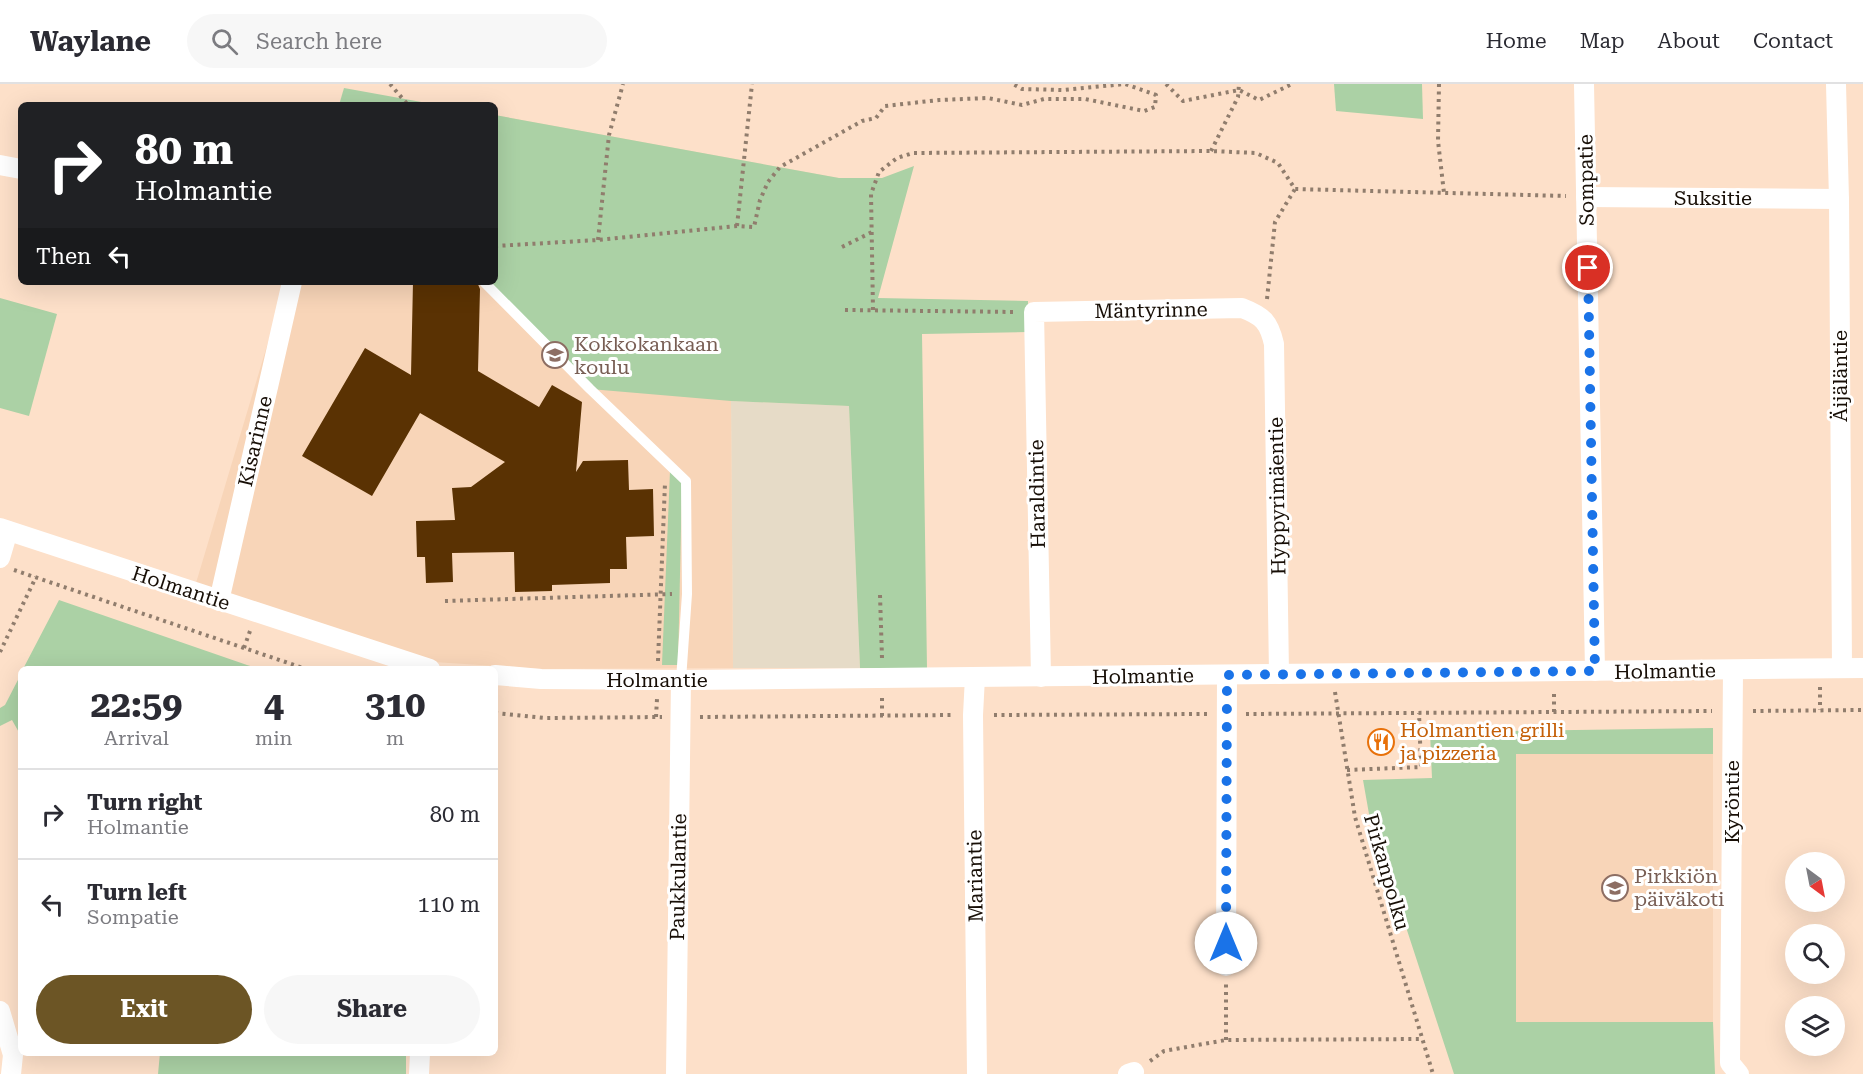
<!DOCTYPE html>
<html lang="en">
<head>
<meta charset="utf-8">
<style>
  :root { --surface:#fff; --page:#f7f7f7; --text:#2b2b33; --muted:#7c7c81; --line:#e1e1e2; --accent:#6c5525 }
  body { margin:0; font-family:"Roboto Serif",serif; background:var(--page); color:var(--text); height:100vh; display:flex; flex-direction:column; font-size:22px; white-space:nowrap }
  * { box-sizing:border-box; margin:0 }
  p { font-size:20px; color:var(--muted) }
  .icon { flex:none; width:33px; height:33px; fill:none; stroke:currentColor; stroke-width:2; stroke-linecap:round; stroke-linejoin:round }
  .map { position:relative; flex:1; overflow:hidden }
  .drawer { position:absolute; left:18px; top:582px; width:480px; height:390px; display:flex; flex-direction:column; background:var(--surface); border-radius:9px; box-shadow:0 6px 24px #0002 }
  .drawer>* { flex:none }
  .guide { position:absolute; left:18px; top:18px; width:480px; height:183px; border-radius:9px; box-shadow:0 6px 24px #0002; background:#202124; color:#fff; overflow:hidden }
  .needle { width:39px; rotate:148deg }
  .tools { position:absolute; left:1785px; top:768px; display:grid; gap:12px }
  .tools a { display:grid; place-items:center; width:60px; height:60px; border-radius:50%; background:var(--surface); box-shadow:0 6px 24px #0002; font-size:30px }
  .pin { position:absolute; display:grid; place-items:center; width:51px; height:51px; color:#fff; margin:-26px; border:3px solid #fff; border-radius:50%; box-shadow:0 2px 6px #0007 }
  .me { position:absolute; width:66px; margin:-33px; rotate:0deg; stroke-linejoin:round; filter:drop-shadow(0 0 4px #0008) }
  .turn { display:flex; align-items:center; gap:21px; height:126px; padding:0 18px; font-size:27px }
  .turn .icon { width:78px; height:78px; stroke-width:2.5 }
  .turn b { display:block; font-size:42px; line-height:51px }
  .then { display:flex; align-items:center; height:57px; padding:0 18px; background:#0003; gap:12px; font-size:22px }
  .eta { display:flex; justify-content:space-evenly; align-items:center; height:102px; text-align:center }
  .eta b { font-size:36px; font-weight:700; line-height:42px }
  .action { display:flex; gap:12px; margin-top:auto; padding:12px 18px }
  .action a { flex:1; height:69px; border-radius:36px; background:var(--accent); color:#fff; font-size:24px; font-weight:700; line-height:69px; text-align:center }
  .action a+a { background:var(--page); color:var(--text) }
  ul { padding:0; list-style:none }
  li { display:flex; align-items:center; gap:18px; height:90px; padding:0 18px; border-top:2px solid var(--line) }
  li div { flex:1 }
  li b { display:block; font-size:22px }
  li em { font-style:normal }
  header { display:flex; align-items:center; gap:36px; box-sizing:border-box; height:84px; padding:0 30px; background:var(--surface); border-bottom:2px solid var(--line) }
  header strong { font-size:28px }
  nav { display:flex; gap:33px; margin-inline-start:auto; font-size:21px }
  .search { width:420px; height:54px; background:var(--page); display:flex; align-items:center; gap:15px; box-sizing:border-box; padding:0 21px; border-radius:33px; color:var(--muted); font-size:22px }
  .map>svg:first-child { display:block }
  .commercial { fill:#e6dbc7 }
  .built { fill:#f8d5b8 }
  .green { fill:#abd1a5 }
  .building { fill:#5a3203 }
  .lines { fill:none; stroke-linecap:round; stroke-linejoin:round }
  .path { stroke:#907d6d; stroke-width:4; stroke-dasharray:3 4.5; stroke-linecap:butt }
  .lane { stroke:#fff; stroke-width:10 }
  .street { stroke:#fff; stroke-width:20 }
  .route { stroke:#1a73e8; stroke-width:10; stroke-dasharray:0 18 }
  .labels { text-anchor:middle; stroke-width:6; stroke-linejoin:round; paint-order:stroke }
  .street-label { font-size:20px; fill:#170e06; stroke:#fff }
  .education-label { font-size:20px; fill:#785e54; stroke:#fff; text-anchor:start }
  .food-label { font-size:20px; fill:#c56008; stroke:#fff; text-anchor:start }
</style>
</head>
<body>
<header>
<strong>Waylane</strong>
<div class="search"><svg class="icon" aria-label="search" viewBox="0 0 24 24"><circle cx="10" cy="10" r="6"/><path d="M15 15l6 6"/></svg>Search here</div>
<nav><a>Home</a><a>Map</a><a>About</a><a>Contact</a></nav>
</header>
<div class="map">
<svg width="1863" height="990" viewBox="0 0 1863 990">
  <rect width="100%" height="100%" fill="#fde0c9"/>
  <path class="commercial" d="M731,317L849,322L860,584H733Z"/>
  <g class="built">
    <path d="M495,31L839,94L731,317L733,584L543,585L434,578L196,499L286,198H495Z"/>
    <rect x="1516" y="670" width="197" height="268"/>
  </g>
  <g class="green">
    <path d="M1334,0H1422L1423,35L1336,27Z"/>
    <path d="M344,4L438,21H339Z"/>
    <path d="M495,31L839,94H882L914,82L878,214L1028,217V248L922,250L927,584H860L849,322L731,317L590,305L484,198H495Z"/>
    <path d="M0,214L57,230L29,332L0,324Z"/>
    <path d="M670,387L682,399L678,581H662Z"/>
    <path d="M59,516L247,581L260,585H23Z"/>
    <path d="M21,590V652L12,636L0,642V624L5,621Z"/>
    <path d="M1713,644V670H1516V938H1713L1715,990H1454L1369,730L1363,696L1432,694L1430,648Z"/>
    <path d="M160,969H406V990H158Z"/>
  </g>
  <path class="building" d="M413,198H477L480,205L478,287L539,323L552,301L582,318L576,388L583,377L628,376L629,406L653,405L654,452L626,453L627,485H610V499L552,501V507L515,508L514,468L452,469L453,498L426,499L425,473H417L416,437L455,436L452,404L471,403L505,378L420,329L372,412L302,372L365,264L411,291Z"/>
  <g class="lines">
    <g class="path">
      <path d="M390,0L408,21"/>
      <path d="M1166,0L1183,17L1239,6L1259,16L1292,0"/>
      <path d="M1439,0L1438,57L1444,109"/>
      <path d="M1211,67L1238,13L1239,0"/>
      <path d="M737,142L752,0"/>
      <path d="M598,156L609,51L623,0"/>
      <path d="M495,162L598,156L737,142L754,143L760,116L768,98L780,83L862,37L876,34L885,22L939,16L988,14L1022,21L1044,15H1085L1144,27L1155,23L1156,11L1125,0L1063,6L1022,5L1013,0"/>
      <path d="M842,163L872,148"/>
      <path d="M1267,215L1275,138L1295,105"/>
      <path d="M845,226L1015,228"/>
      <path d="M873,226L871,110L879,88L897,74L913,69L1211,67L1256,69L1278,79L1295,105L1566,112"/>
      <path d="M14,486L306,585"/>
      <path d="M880,511L882,574"/>
      <path d="M445,517L672,510"/>
      <path d="M244,564L250,547"/>
      <path d="M0,568L36,493"/>
      <path d="M658,577L665,399"/>
      <path d="M1820,603V626"/>
      <path d="M1335,608L1355,733L1433,990"/>
      <path d="M1753,627L1863,626"/>
      <path d="M1554,628V606"/>
      <path d="M495,629L545,634L662,633"/>
      <path d="M1246,630L1712,627"/>
      <path d="M994,631L1208,630"/>
      <path d="M882,632V614"/>
      <path d="M656,633L657,615"/>
      <path d="M700,633L953,631"/>
      <path d="M1347,686L1421,683L1419,629"/>
      <path d="M1226,956V900"/>
      <path d="M1150,977L1164,967L1226,956L1421,955"/>
    </g>
    <path class="lane" d="M484,198L590,305L686,397L687,510L681,596"/>
    <g class="street">
      <path d="M1584,0L1595,587"/>
      <path d="M1836,0L1839,115L1842,584"/>
      <path d="M0,81L21,85"/>
      <path d="M1586,113L1839,115"/>
      <path d="M0,444L430,585"/>
      <path d="M0,474L8,447"/>
      <path d="M219,517L292,198"/>
      <path d="M1733,586L1730,979L1739,990"/>
      <path d="M495,591L541,595L681,596L1863,584"/>
      <path d="M975,593L973,631L977,990"/>
      <path d="M1041,593L1034,228L1242,224C1263,232 1269,238 1274,260L1279,590"/>
      <path d="M1226,882L1227,591"/>
      <path d="M0,927L13,971L11,990"/>
      <path d="M419,990L420,969"/>
      <path d="M676,990L681,596"/>
      <path d="M1128,990L1134,988"/>
    </g>
  </g>
  <g class="lines">
    <path class="route" d="M1226,859L1227,591L1595,587L1588,184"/>
  </g>
  <defs>
    <symbol id="school-ring" viewBox="-11 -11 22 22"><circle r="9.5" fill="#fff" stroke="#8d6e63" stroke-width="1.5"/><path d="M0-5L7-2L0 1L-7-2ZM-4 1L0 2.5L4 1V4Q0 6-4 4Z" fill="#8d6e63"/></symbol>
    <symbol id="restaurant-ring" viewBox="-11 -11 22 22"><circle r="9.5" fill="#fff" stroke="#e8710a" stroke-width="1.5"/><path d="M-5-6h1v4h1v-4h1v4h1v-4h1v5L-1.5 .5V6h-2V.5L-5-1ZM5-6V6H3V1.5H1.5Q1.5-4 5-6Z" fill="#e8710a"/></symbol>
  </defs>
  <g fill-rule="evenodd">
    <use href="#school-ring" x="540" y="256" width="30" height="30"/>
    <use href="#restaurant-ring" x="1366" y="643" width="30" height="30"/>
    <use href="#school-ring" x="1600" y="789" width="30" height="30"/>
  </g>
  <g class="labels">
    <g class="street-label">
      <text transform="translate(1586 96) rotate(-91)" y="7">Sompatie</text>
      <text x="1713" y="121">Suksitie</text>
      <text transform="translate(1151 226) rotate(-1)" y="7">Mäntyrinne</text>
      <text transform="translate(1840 292) rotate(-90)" y="7">Äijäläntie</text>
      <text transform="translate(255 357) rotate(-77)" y="7">Kisarinne</text>
      <text transform="translate(1037 410) rotate(-91)" y="7">Haraldintie</text>
      <text transform="translate(1277 412) rotate(-91)" y="7">Hyppyrimäentie</text>
      <text transform="translate(181 504) rotate(18)" y="7">Holmantie</text>
      <text transform="translate(1665 587) rotate(-1)" y="7">Holmantie</text>
      <text transform="translate(1143 592) rotate(-1)" y="7">Holmantie</text>
      <text x="657" y="603">Holmantie</text>
      <text transform="translate(1732 718) rotate(-90)" y="7">Kyröntie</text>
      <text transform="translate(1387 788) rotate(74)" y="7">Pirkanpolku</text>
      <text transform="translate(975 792) rotate(-91)" y="7">Mariantie</text>
      <text transform="translate(678 793) rotate(-89)" y="7">Paukkulantie</text>
    </g>
    <g class="education-label">
      <text x="574" y="267">Kokkokankaan<tspan x="574" dy="23">koulu</tspan></text>
      <text x="1634" y="799">Pirkkiön<tspan x="1634" dy="23">päiväkoti</tspan></text>
    </g>
    <g class="food-label">
      <text x="1400" y="653">Holmantien grilli<tspan x="1400" dy="23">ja pizzeria</tspan></text>
    </g>
  </g>
</svg>
<div class="tools">
<a><svg class="needle" viewBox="-14 -14 28 28"><path d="M0-13l5 13h-10z" fill="#e53935"/><path d="M0 13l5-13h-10z" fill="#7c7c81"/></svg></a>
<a><svg class="icon" aria-label="search" viewBox="0 0 24 24"><circle cx="10" cy="10" r="6"/><path d="M15 15l6 6"/></svg></a>
<a><svg class="icon" aria-label="layers" viewBox="0 0 24 24"><path d="M12 4l9 5-9 5-9-5zM3 14l9 5 9-5"/></svg></a>
</div>
<div class="pin" style="left:1588px;top:184px;background:#d93025"><svg class="icon" aria-label="arrive" viewBox="0 0 24 24"><path d="M6 21V4h12l-3 4 3 4H6"/></svg></div>
<svg class="me" style="left:1226px;top:859px" viewBox="-20 -20 40 40"><circle r="19" fill="#fff"/><path d="M0-13L10 11 0 6-10 11z" fill="#1a73e8"/></svg>
<div class="guide">
<div class="turn"><svg class="icon" aria-label="right" viewBox="0 0 24 24"><path d="M7 20v-9h11M14 6l5 5-5 5"/></svg><div><b>80 m</b>Holmantie</div></div>
<div class="then">Then<svg class="icon" aria-label="left" viewBox="0 0 24 24"><path d="M17 20v-9H6M10 6l-5 5 5 5"/></svg></div>
</div>
<section class="drawer">
<div class="eta">
<div><b>22:59</b><p>Arrival</p></div>
<div><b>4</b><p>min</p></div>
<div><b>310</b><p>m</p></div>
</div>
<ul>
<li><svg class="icon" aria-label="right" viewBox="0 0 24 24"><path d="M7 20v-9h11M14 6l5 5-5 5"/></svg><div><b>Turn right</b><p>Holmantie</p></div><em>80 m</em></li>
<li><svg class="icon" aria-label="left" viewBox="0 0 24 24"><path d="M17 20v-9H6M10 6l-5 5 5 5"/></svg><div><b>Turn left</b><p>Sompatie</p></div><em>110 m</em></li>
</ul>
<div class="action"><a>Exit</a><a>Share</a></div>
</section>
</div>
</body>
</html>
